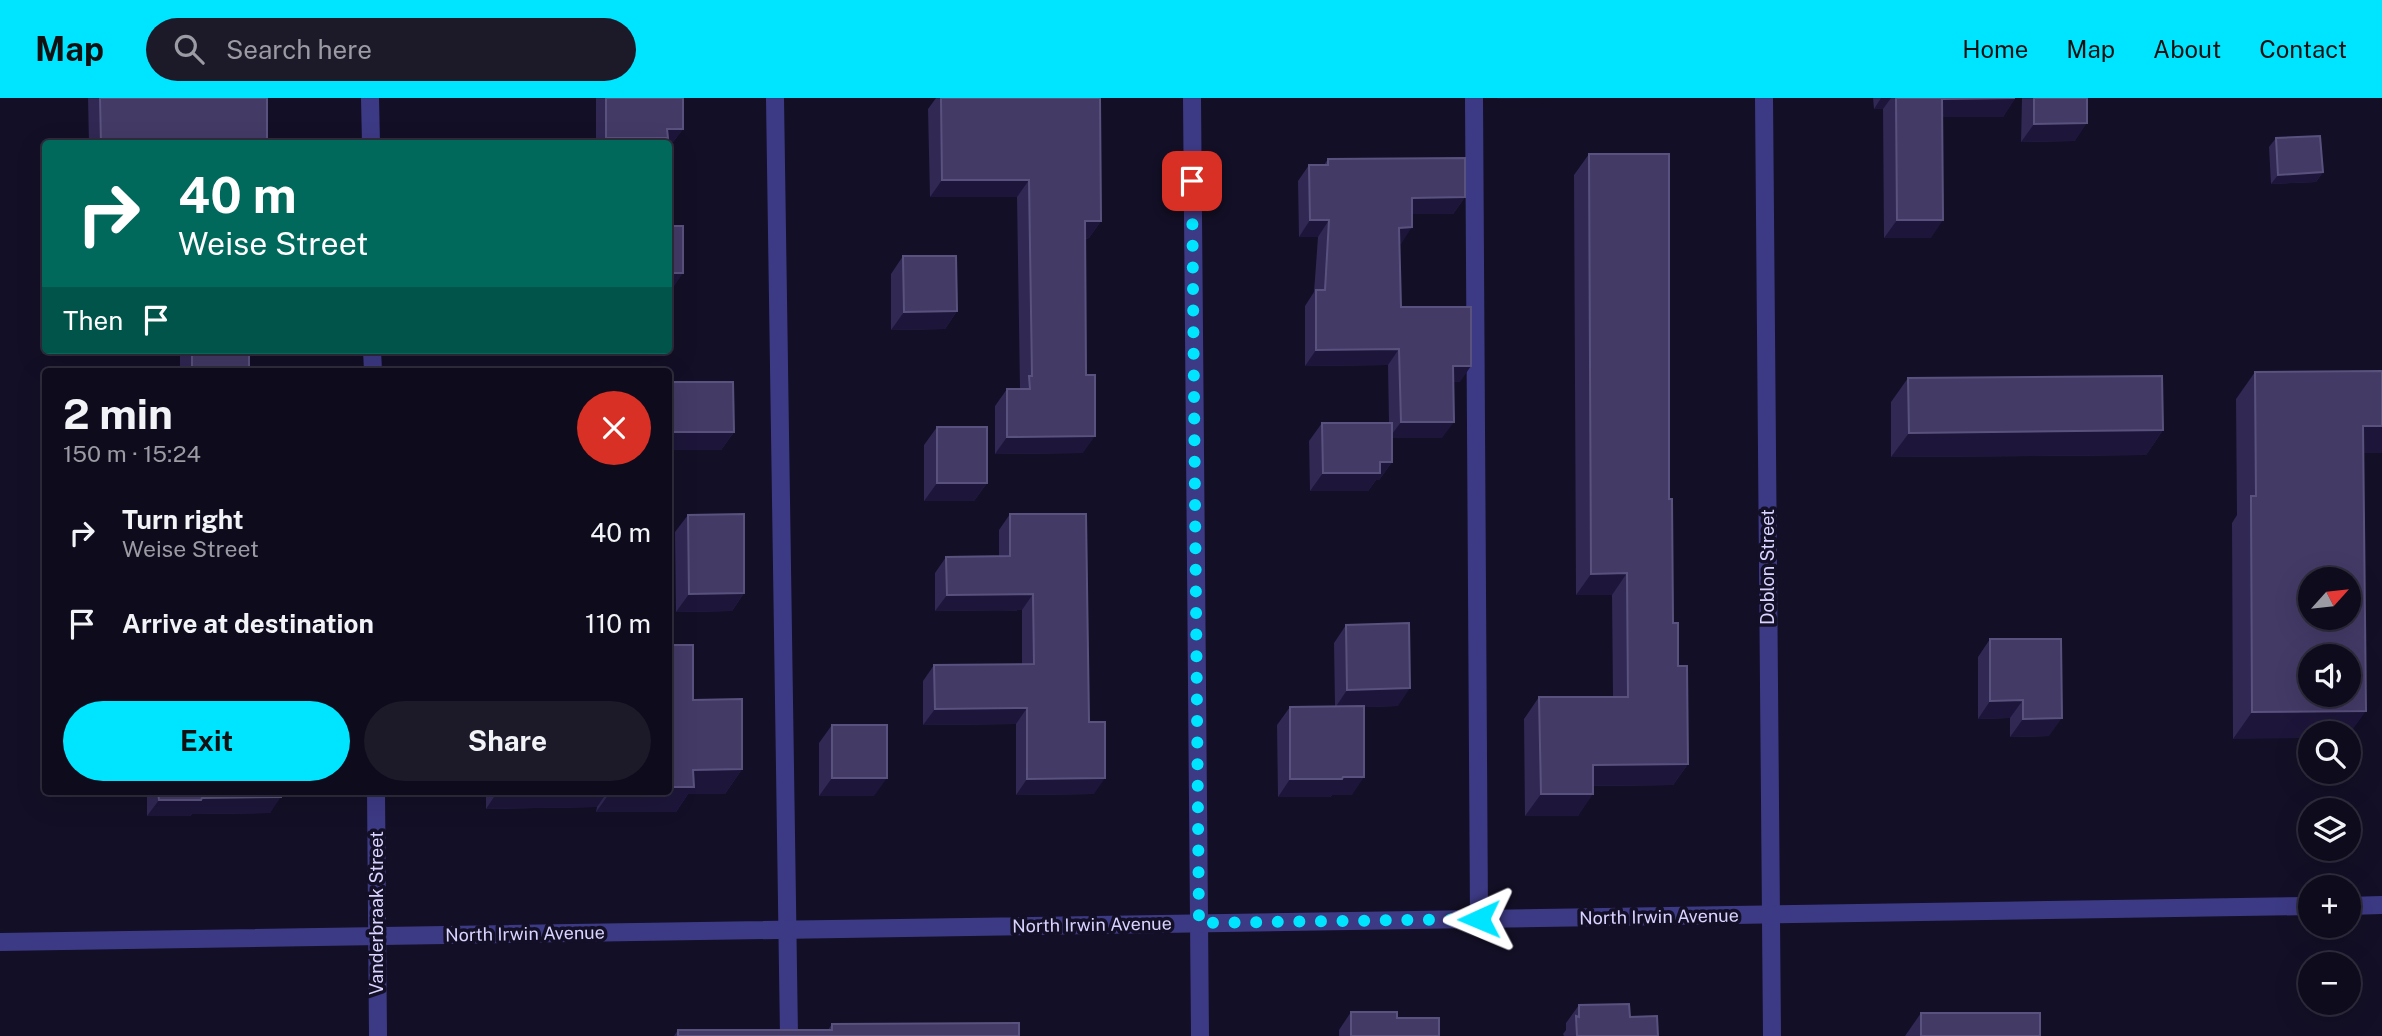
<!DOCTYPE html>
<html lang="en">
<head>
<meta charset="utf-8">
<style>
  :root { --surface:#0e0b1c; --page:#1c1929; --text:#f1f3f6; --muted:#9b9ba3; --line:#2e2b3b; --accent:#00e5ff }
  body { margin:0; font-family:"Public Sans",sans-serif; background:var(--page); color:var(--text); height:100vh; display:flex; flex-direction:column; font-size:26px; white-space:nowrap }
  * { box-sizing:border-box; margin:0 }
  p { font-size:23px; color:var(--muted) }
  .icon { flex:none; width:38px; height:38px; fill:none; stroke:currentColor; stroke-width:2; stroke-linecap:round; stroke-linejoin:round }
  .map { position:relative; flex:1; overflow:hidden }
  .panel { position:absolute; left:42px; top:270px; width:630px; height:427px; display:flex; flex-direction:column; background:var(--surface); border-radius:7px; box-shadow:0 7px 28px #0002,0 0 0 2px var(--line) }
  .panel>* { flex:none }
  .top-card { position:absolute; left:42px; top:42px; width:630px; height:214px; border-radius:7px; box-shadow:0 7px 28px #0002,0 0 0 2px var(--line); background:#00695c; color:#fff; overflow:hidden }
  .needle { width:46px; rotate:63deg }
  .fabs { position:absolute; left:2298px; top:469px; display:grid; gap:14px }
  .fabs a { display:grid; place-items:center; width:63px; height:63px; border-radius:50%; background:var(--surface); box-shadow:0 7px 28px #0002,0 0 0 2px var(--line); font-size:35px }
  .pin { position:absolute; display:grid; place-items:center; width:60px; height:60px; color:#fff; margin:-30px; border-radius:14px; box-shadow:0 4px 10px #0006 }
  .me { position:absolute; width:77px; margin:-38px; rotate:269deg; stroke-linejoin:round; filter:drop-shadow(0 0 5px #0008) }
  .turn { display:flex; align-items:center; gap:24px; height:147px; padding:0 21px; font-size:32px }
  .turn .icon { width:91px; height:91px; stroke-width:2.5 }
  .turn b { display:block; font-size:49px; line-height:60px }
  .then { display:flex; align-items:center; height:66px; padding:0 21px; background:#0003; gap:14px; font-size:26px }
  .round { display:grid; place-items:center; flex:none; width:74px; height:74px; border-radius:37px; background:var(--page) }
  .overview { display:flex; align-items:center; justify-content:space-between; height:119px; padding:0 21px }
  h1 { font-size:42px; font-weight:700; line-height:52px }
  .button { display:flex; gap:14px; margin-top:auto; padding:14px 21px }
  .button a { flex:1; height:80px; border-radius:42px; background:var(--accent); color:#111; font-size:28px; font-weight:700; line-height:80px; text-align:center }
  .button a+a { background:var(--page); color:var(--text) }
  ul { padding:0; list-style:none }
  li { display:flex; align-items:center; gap:21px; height:91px; padding:0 21px }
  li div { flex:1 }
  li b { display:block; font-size:26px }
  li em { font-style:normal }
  header { display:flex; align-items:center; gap:42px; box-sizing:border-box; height:98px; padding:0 35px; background:var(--accent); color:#111 }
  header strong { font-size:33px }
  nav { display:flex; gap:38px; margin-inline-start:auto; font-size:24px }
  .search { width:490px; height:63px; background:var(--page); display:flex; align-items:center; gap:18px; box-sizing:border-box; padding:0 24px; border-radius:38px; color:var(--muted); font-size:26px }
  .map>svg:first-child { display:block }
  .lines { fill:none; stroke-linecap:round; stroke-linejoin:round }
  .minor { stroke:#3d3a85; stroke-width:18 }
  .wall { fill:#312854 }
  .shaded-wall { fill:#1d163a }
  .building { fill:#433a66; stroke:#5a527e; stroke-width:2; fill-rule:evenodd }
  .route { stroke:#00e5ff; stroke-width:12; stroke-dasharray:0 21.6 }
  .labels { text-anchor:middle; stroke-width:7; stroke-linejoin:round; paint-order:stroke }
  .street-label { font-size:18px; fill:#d9d4ff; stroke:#130f26 }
</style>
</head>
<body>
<header>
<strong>Map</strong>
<div class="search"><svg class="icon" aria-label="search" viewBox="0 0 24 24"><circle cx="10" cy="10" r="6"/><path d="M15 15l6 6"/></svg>Search here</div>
<nav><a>Home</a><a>Map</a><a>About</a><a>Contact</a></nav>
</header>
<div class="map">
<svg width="2382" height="938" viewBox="0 0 2382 938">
  <rect width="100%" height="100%" fill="#130f26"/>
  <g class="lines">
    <g class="minor">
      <path d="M370,0L371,46"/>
      <path d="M775,0L789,938"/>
      <path d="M1192,0L1200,938"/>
      <path d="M1474,0L1479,821"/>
      <path d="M1764,0L1772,938"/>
      <path d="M372,252L373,273"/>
      <path d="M376,693L378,938"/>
      <path d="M2348,808L2382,807"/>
      <path d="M0,844L2310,808"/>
    </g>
  </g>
  <g class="wall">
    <path d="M88,0H267V46H89Z"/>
    <path d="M596,0H683V31L673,44H665L664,46H596Z"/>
    <path d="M936,0H1100L1101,123L1089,140L1085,141L1083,355L995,356V308L1007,291H1020L1017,99H930L928,11Z"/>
    <path d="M1873,0H2015L2003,19H1942L1931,140H1884L1883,11H1874Z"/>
    <path d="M2022,0H2087L2075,43L2021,44Z"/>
    <path d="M2276,40L2323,74L2316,84L2271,86L2269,49Z"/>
    <path d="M1589,56L1669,401L1673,525L1688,666L1673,687L1593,688L1578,718H1525L1524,621L1539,599H1613L1612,497H1576L1574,77Z"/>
    <path d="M1328,61L1465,99L1453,116H1412L1401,146H1399L1401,209L1460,284H1453L1442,340H1392V364L1379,382H1376L1368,393H1310L1309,343L1322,325H1389L1388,267L1305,268V208L1314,194L1318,139H1299L1298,83L1309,67H1324Z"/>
    <path d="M903,158L957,213L945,231L891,232V176Z"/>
    <path d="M180,252H251L249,254V273H180Z"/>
    <path d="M2382,273V355H2363L2366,613L2233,641L2232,425L2237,417L2236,301L2255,274Z"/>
    <path d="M1908,280L2163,332L2146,357L1891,359V304Z"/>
    <path d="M671,284L734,334L721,352H668V288Z"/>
    <path d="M937,329L987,385L974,403H924V347Z"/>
    <path d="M1010,416L1089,624L1094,696L1016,697V626L923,627V583L934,567L1022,566V512L935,513V475L946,459L999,458V432Z"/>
    <path d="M688,417L744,495L732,513L676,514L675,434Z"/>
    <path d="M1346,527L1398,608L1364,609L1352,697H1332L1330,699H1278L1277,627L1290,609L1335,608L1334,545Z"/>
    <path d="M1990,541L2049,638L2010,639V620L1978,621V559Z"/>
    <path d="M693,602L742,671L725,696H688L676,714H596L597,709L486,711V693H668Z"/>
    <path d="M832,627L874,698H819V645Z"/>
    <path d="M84,693H281L270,715L192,716L190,718H147V697L84,698Z"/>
    <path d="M1579,907L1630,919L1658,938H1564L1563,936L1566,932V925Z"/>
    <path d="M1351,914L1397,920L1439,938H1339V932Z"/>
    <path d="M1921,915L2040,938H1905Z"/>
    <path d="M832,926L1019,938H674L678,932H828Z"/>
  </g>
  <g class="shaded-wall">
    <path d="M1498,0H1548L1497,1Z"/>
    <path d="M1881,0H1891L1883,11H1874Z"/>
    <path d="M1942,1H2015L2003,19H1930Z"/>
    <path d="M2087,25L2075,43L2021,44L2034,26Z"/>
    <path d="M667,31H683L673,44H665L664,46H602L606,40Z"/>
    <path d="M2323,74L2316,84L2271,86L2278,77Z"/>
    <path d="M942,82H1029L1017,99H930Z"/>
    <path d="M1465,99L1453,116H1400L1412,100Z"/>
    <path d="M1310,122H1329L1318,139H1299Z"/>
    <path d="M1897,122H1943L1931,140H1884Z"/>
    <path d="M1085,123H1101L1089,140L1072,141Z"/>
    <path d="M1412,129L1401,146H1388L1399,130Z"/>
    <path d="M668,175H683L671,193H668Z"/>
    <path d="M957,213L945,231L891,232L904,214Z"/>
    <path d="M1399,251L1388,267L1305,268L1316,252Z"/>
    <path d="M1453,268H1471L1460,284H1441Z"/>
    <path d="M1401,324H1454L1442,340H1389Z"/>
    <path d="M2363,328H2382V355H2344Z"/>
    <path d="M2163,332L2146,357L1891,359L1909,335Z"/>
    <path d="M671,334H734L721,352H668V338Z"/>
    <path d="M1095,338L1083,355L995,356L1007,339Z"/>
    <path d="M1380,364H1392L1379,382H1376L1368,393H1310L1323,375Z"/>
    <path d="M937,385H987L974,403H924Z"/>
    <path d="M1627,475L1612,497H1576L1591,476Z"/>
    <path d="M744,495L732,513L676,514L689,496Z"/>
    <path d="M1033,496L1022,512L935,513L947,497Z"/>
    <path d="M1410,590L1398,608L1335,610L1347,592Z"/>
    <path d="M2023,602L2010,620L1978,621L1990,603Z"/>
    <path d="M1027,610L1016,626L923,627L935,611Z"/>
    <path d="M2366,613L2348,638V635H2310V640L2233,641L2252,614Z"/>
    <path d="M2062,620L2049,638L2010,639L2023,621Z"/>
    <path d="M1688,666L1673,687L1578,688L1593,667Z"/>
    <path d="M742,671L725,696H688L676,714H596L611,693H668V689L693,672Z"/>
    <path d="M1343,679H1364L1352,697H1332L1330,699H1278L1290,681Z"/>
    <path d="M832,680H887L874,698H819Z"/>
    <path d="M1105,680L1094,696L1016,697L1027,681Z"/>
    <path d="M87,693H150L147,697L84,698Z"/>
    <path d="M498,693H608L597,709L486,711Z"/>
    <path d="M1541,696H1593L1578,718H1525Z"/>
    <path d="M281,699L270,715L192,716L190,718H147L159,702L202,700Z"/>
  </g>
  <g class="building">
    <path d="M100,0H267V46H101Z"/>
    <path d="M606,0H683V31H667L668,40H606Z"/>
    <path d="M941,0H1100L1101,123H1085L1086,277H1095V338L1007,339V291H1030L1029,278H1032L1029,82H942Z"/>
    <path d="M1896,0H2015L1942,1L1943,122H1897Z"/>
    <path d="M2034,0H2087V25L2034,26Z"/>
    <path d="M2320,38L2323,74L2278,77L2276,40Z"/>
    <path d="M1589,56H1669V401H1672L1673,525H1678V568H1687L1688,666L1593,667V696H1541L1539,599H1628L1627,475L1591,476Z"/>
    <path d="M1465,60V99L1412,100V129L1399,130L1401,209H1471V268H1453L1454,324H1401L1399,251L1316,252V192H1325L1329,122H1310L1309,67H1328V61Z"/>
    <rect x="668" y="128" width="15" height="47"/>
    <path d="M903,158H956L957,213L904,214Z"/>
    <rect x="192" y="252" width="57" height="21"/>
    <path d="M2382,273V328H2363L2366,613L2252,614L2251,398H2256L2255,274ZM2310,481H2348V520H2310ZM2310,558H2348V597H2310Z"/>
    <path d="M2162,278L2163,332L1909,335L1908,280Z"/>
    <path d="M671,284H733L734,334H671Z"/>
    <path d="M1322,325H1392V364H1380V375H1323Z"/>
    <rect x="937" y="329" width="50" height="56"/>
    <path d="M744,416V495L689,496L688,417Z"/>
    <path d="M1010,416H1086L1089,624H1105V680L1027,681V610L935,611L934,567L1034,566L1033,496L947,497L946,459L1010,458Z"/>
    <path d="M1409,525L1410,590L1347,592L1346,527Z"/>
    <path d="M1990,541H2061L2062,620L2023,621V602L1990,603Z"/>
    <path d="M668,547H693V602L742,601V671L693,672L694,689H668Z"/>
    <path d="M1364,608V679H1343L1342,681H1290V609Z"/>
    <rect x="832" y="627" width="55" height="53"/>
    <path d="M158,693H281V699L202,700L201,702H159Z"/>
    <path d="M1629,906L1630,919L1657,918L1658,938H1577L1576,918L1579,919V907Z"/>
    <path d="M1351,914H1397V920H1439V938H1351Z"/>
    <rect x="1921" y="915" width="119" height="23"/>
    <path d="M1019,925V938H678V932H832V926Z"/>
  </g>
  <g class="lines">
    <path class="route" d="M1192,83L1199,825L1479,821"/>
  </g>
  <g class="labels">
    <g class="street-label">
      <text transform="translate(1768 469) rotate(-90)" y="6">Doblon Street</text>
      <text transform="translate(377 815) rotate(-90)" y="6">Vanderbraak Street</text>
      <text transform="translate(1659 819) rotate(-1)" y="6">North Irwin Avenue</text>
      <text transform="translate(1092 827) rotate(-1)" y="6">North Irwin Avenue</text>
      <text transform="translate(525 836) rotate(-1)" y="6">North Irwin Avenue</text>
    </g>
  </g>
</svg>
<div class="fabs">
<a><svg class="needle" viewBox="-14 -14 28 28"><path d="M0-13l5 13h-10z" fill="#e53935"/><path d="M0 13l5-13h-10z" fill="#9b9ba3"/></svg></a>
<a><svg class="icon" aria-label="sound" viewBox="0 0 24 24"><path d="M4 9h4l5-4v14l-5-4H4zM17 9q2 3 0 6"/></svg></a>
<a><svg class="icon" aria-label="search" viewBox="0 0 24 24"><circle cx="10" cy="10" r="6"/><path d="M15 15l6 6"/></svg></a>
<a><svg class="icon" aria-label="layers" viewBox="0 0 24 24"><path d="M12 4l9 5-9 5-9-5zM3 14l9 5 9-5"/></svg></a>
<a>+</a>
<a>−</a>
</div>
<div class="pin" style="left:1192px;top:83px;background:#d93025"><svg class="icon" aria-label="arrive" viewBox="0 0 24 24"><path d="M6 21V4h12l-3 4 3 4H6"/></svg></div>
<svg class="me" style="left:1479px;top:821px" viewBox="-20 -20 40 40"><path d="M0-17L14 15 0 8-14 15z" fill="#00e5ff" stroke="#fff" stroke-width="4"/></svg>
<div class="top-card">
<div class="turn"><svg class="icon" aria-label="right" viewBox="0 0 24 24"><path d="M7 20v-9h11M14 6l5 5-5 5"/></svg><div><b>40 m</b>Weise Street</div></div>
<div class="then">Then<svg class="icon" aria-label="arrive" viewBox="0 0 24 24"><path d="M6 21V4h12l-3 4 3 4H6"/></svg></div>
</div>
<section class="panel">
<div class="overview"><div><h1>2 min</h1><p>150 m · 15:24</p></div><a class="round" style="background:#d93025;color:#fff"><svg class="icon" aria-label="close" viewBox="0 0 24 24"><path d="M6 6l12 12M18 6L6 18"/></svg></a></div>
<ul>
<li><svg class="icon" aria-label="right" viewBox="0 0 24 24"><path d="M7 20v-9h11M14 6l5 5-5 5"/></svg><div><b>Turn right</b><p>Weise Street</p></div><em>40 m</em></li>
<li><svg class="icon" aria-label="arrive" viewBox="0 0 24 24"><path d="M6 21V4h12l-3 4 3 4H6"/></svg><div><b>Arrive at destination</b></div><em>110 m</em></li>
</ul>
<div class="button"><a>Exit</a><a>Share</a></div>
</section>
</div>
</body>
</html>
